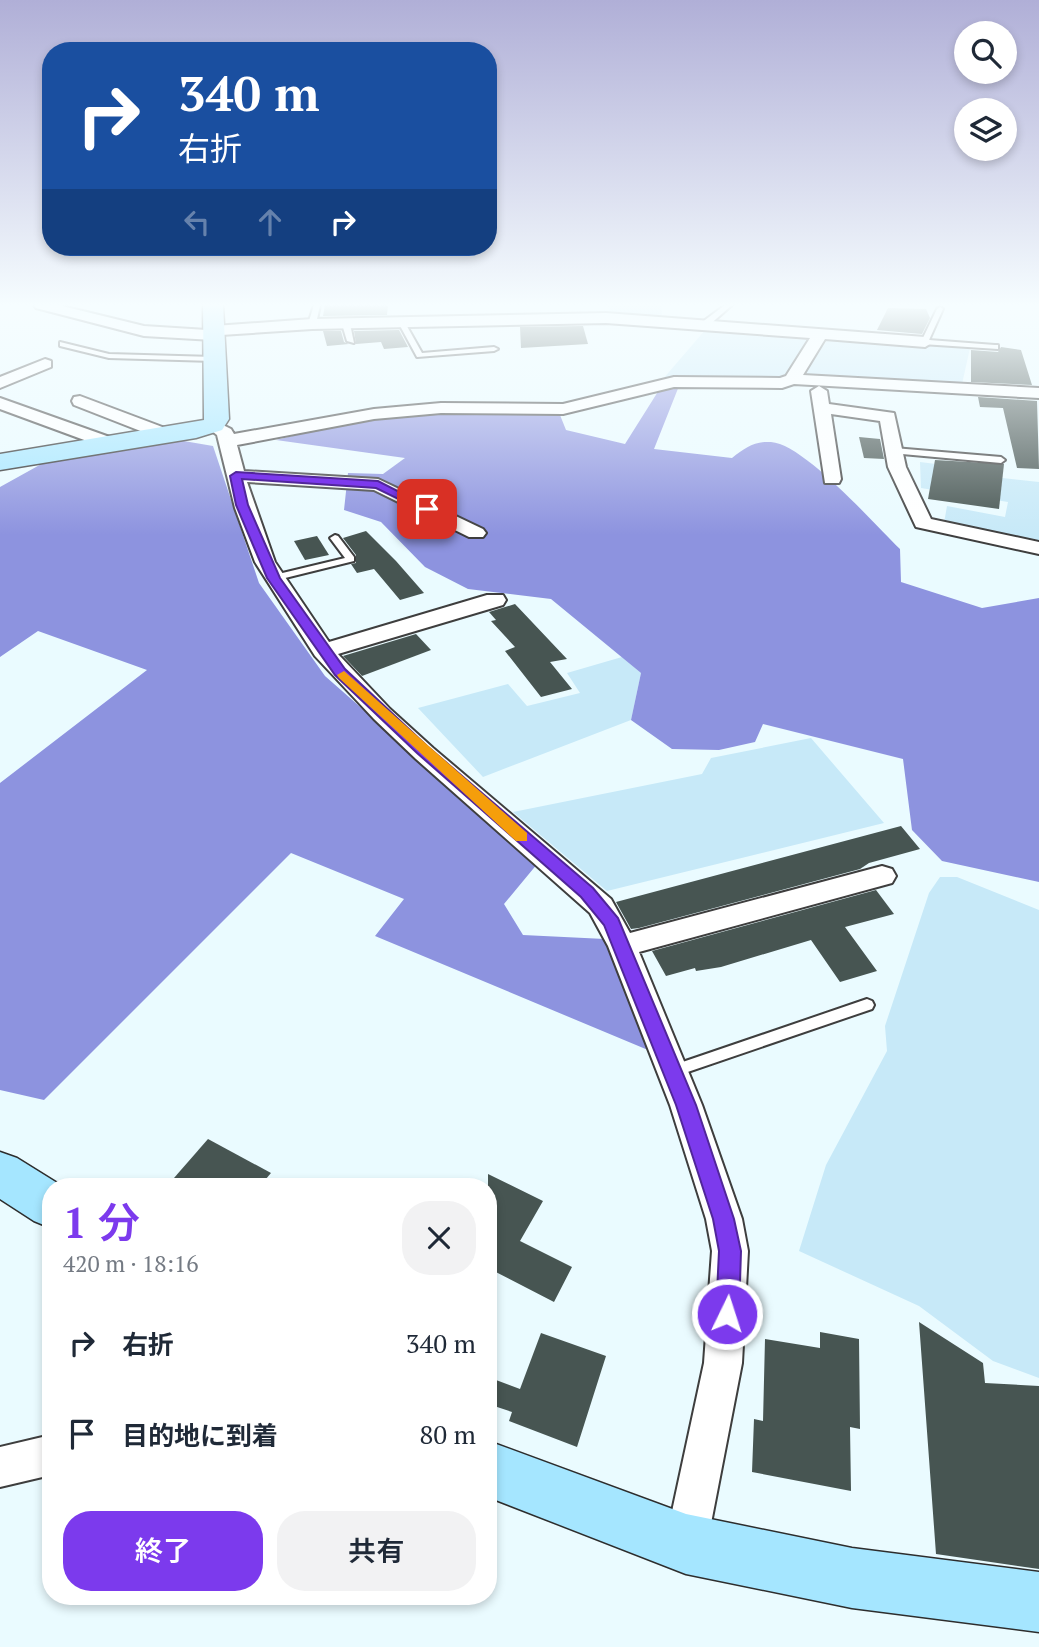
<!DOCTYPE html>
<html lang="ja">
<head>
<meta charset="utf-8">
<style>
  :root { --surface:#fff; --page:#f2f2f3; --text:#1f2937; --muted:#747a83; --accent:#7c3aed }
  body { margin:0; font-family:"PT Serif","Noto Sans JP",serif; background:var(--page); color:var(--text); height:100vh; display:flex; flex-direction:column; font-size:26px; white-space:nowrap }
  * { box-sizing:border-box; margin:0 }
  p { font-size:23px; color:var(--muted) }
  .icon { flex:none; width:38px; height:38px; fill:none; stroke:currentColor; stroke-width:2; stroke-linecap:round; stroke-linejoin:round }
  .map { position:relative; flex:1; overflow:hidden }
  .drawer { position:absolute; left:42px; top:1178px; width:455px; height:427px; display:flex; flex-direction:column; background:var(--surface); border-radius:28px; box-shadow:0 4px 10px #0003 }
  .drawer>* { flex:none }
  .banner { position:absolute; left:42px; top:42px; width:455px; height:214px; border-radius:28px; box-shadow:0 4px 10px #0003; background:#1a4fa0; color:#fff; overflow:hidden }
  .fabs { position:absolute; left:954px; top:21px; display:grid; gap:14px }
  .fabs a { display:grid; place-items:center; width:63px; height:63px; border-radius:50%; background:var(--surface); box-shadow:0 4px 10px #0003; font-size:35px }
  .pin { position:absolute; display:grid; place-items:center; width:60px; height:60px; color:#fff; margin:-30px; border-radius:14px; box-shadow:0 4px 10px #0006 }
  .me { position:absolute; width:77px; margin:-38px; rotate:4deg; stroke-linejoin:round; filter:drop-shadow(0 0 5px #0008) }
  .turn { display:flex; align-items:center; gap:24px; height:147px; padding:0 21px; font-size:32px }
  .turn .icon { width:91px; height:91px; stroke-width:2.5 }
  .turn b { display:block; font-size:49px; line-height:60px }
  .lanes { display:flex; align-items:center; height:66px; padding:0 21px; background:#0003; justify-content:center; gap:35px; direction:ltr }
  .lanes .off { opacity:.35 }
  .round { display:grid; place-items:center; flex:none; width:74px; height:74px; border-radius:28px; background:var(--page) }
  .headline { display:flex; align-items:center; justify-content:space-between; height:119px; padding:0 21px }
  h1 { font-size:42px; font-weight:600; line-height:52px; color:var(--accent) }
  .primary-button { display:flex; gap:14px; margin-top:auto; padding:14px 21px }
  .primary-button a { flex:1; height:80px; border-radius:28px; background:var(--accent); color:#fff; font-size:28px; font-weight:600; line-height:80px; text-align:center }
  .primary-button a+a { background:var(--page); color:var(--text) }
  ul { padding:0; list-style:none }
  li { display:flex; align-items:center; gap:21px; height:91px; padding:0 21px }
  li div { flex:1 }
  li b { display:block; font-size:26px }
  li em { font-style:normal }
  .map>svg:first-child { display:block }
  .farmland { fill:#c7e9f8 }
  .forest { fill:#8d93df }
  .building { fill:#475552 }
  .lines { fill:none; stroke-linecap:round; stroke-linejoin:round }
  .lane-casing { stroke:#3e3e3e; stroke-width:4 }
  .street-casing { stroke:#3e3e3e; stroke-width:4 }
  .secondary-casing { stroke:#2d2d2d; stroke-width:3 }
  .lane { fill:#fff; fill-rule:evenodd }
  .street { fill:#fff; fill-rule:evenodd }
  .secondary { fill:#a5e6ff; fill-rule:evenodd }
  .route { fill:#7c3aed; stroke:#51269a; stroke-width:2 }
  .slow { fill:#f59e0b }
</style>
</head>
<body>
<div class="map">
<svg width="1039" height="1647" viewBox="0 0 1039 1647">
  <rect width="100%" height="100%" fill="#eafbff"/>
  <g class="farmland">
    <path d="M608,305H662V317L610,315Z"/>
    <path d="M706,329L806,335L812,339L788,374L781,378L768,381L663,379Z"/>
    <path d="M830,337L970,348L962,384L813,377L803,373Z"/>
    <path d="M920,462L976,469V475L1039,482V544L944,523L947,506L1005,517L1008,502L921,488Z"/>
    <path d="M622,657L641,673L631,720L483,777L418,708L508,684L527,706L580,693L567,673Z"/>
    <path d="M811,738L884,823L607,891L513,812L702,774L711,758Z"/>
    <path d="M940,877H957L1039,910V1378L993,1361L919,1306L799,1251L826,1165L887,1051L885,1026L929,893Z"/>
  </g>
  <g class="forest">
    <path d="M679,386L654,449L732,458C745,448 754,441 771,442C804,444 874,524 900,549L901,582L982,608L1039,598V882L942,861L912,830L903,759L763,724L755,742L719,750L672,749L631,720L641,673L551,599L468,589L425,567L381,522L344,510L348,473L383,474L405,458L276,440L374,416L441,409L558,410L566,430L625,444L659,390Z"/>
    <path d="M172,439L213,446L259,583L325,676L538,863L504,904L523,935L605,939L648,1050L375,936L404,899L291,853L44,1100L0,1090V783L147,670L38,631L0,657V487L45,462Z"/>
  </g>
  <g class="building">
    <path d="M325,305H388L387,315L323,316Z"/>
    <path d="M888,308L926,309L930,318L922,334L877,330Z"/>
    <path d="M583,326L588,344L521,348L520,327Z"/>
    <path d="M399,330L408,347L384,349L381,342L356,344L354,331Z"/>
    <path d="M323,331H341L344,342L349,344L327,346Z"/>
    <path d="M1001,347L1021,350L1032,385L971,382V350L998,352Z"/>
    <path d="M978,397L1037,401L1039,469L1017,468L1003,408L980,407Z"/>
    <path d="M859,437L880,439L884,459L864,458Z"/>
    <path d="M935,460L1004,464L999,509L928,499Z"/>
    <path d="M366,531L396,561L424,593L400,600L374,569L357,573L351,564L356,563V555L343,538Z"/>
    <path d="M317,536L329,555L305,560L294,541Z"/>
    <path d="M515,604L567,659L550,662L572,689L541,697L505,651L515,647L491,621L496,620L489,612Z"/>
    <path d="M416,634L431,650L362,676L343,656Z"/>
    <path d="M901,826L920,849L869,863L860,869L639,928L631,929L616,902Z"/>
    <path d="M876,890L894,914L845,927L877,971L840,982L811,940L721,967L696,971L695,968L666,976L652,951Z"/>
    <path d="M208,1139L271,1173L260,1186H167Z"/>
    <path d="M488,1174L543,1201L520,1241L572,1267L554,1302L488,1268Z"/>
    <path d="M919,1322L983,1363L985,1383L1039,1386V1569L936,1554Z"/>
    <path d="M820,1332L859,1339L860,1429L850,1427L851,1491L752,1472L754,1419L763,1421L765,1339L820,1348Z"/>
    <path d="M541,1333L606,1356L577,1447L509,1421L512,1412L488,1404V1377L520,1389Z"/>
  </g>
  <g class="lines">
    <defs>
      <g id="lane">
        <path d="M314,305H320L316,324L312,326L308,324Z"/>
        <path d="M725,305H732L707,327H701V323Z"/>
        <path d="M940,307L943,309L929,340L995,345H998V349L922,344L921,342L937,309Z"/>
        <path d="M400,321H404L422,353L494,347L498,349L494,351L417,357L398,322Z"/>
        <path d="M346,322L350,324L354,343L347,341L342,324Z"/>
        <path d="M60,342L109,354L214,357L218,359L214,361L109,358L60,346Z"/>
        <path d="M894,448L1001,457L1005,460L1001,463L891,453L890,451Z"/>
        <path d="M335,535L338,536L354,557V561L273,581L268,578L270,576L345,558L330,538Z"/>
        <path d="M867,999L872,1001L874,1005L872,1009L673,1077L668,1075L666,1071L668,1067Z"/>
      </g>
      <g id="street">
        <path d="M34,305H58L144,326L207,330L214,326L312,319L606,313L925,337L933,342L925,347L825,339L803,375L1039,388V398L794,384L782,388L674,387L563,414L441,413L374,419L237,445L244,471L378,479L483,529L486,533L483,537H469L374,490L247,482L275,562L329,642L487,595H503L506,600L503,605L338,654L390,709L433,748L611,899L630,933L882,866L892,869L896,876L892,883L639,952L702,1105L742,1219L748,1251L742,1363L707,1544L701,1559L686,1565L671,1559L665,1544L704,1363L712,1251L706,1219L670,1105L608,946L590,913L416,759L374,719L315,656L255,562L235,508L217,435L204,425L213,420L231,429L234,434L374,409L441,403L563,404L674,377L780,378L786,376L810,338L606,323L312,329L221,335L213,340L144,336L36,308Z"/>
        <path d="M45,359L51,361V367L0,388V377Z"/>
        <path d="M819,386L827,391L829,404L894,413L906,467L931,519L1039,542V554L916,527L888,467L880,421L831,414L841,479L839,483H825L811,391Z"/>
        <path d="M80,396L173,431L176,435L173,439H161L74,405L72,401L74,397Z"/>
        <path d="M0,398L118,440L121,444L112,449L106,448L0,409Z"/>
        <path d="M51,1435V1475L0,1487V1447Z"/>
      </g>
      <g id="secondary">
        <path d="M203,305H223L229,419L222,430L196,438L0,470V454L204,420Z"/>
        <path d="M0,1152L17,1158L62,1186H51V1228L34,1221L0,1199Z"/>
        <path d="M488,1441L686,1514L852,1548L1039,1572V1632L852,1608L686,1574L488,1497Z"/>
      </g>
    </defs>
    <use href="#lane" class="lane-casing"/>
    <use href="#street" class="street-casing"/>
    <use href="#secondary" class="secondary-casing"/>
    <use href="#lane" class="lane"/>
    <use href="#street" class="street"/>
    <use href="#secondary" class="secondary"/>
  </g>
  <linearGradient id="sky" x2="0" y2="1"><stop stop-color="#b0afd7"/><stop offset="0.57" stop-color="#f6fdff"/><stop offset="1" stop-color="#f6fdff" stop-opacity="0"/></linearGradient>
  <rect width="1039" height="535" fill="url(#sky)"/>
  <path class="route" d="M236,472L378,481L433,509L423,511L376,488L242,479L248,505L280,578L345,669L427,746L593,888L618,918L696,1105L734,1219L741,1251L739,1314L735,1322L727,1325L719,1322L716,1314L719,1251L713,1219L676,1105L604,925L581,897L417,753L335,675L267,578L236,505L230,476Z"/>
  <path class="slow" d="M344,671L527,833V841H516L339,678L337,675Z"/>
</svg>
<div class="fabs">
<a><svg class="icon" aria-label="search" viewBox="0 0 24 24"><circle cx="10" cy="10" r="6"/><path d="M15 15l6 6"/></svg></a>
<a><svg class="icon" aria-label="layers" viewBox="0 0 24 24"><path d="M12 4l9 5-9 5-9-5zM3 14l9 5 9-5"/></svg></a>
</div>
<div class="pin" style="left:427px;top:509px;background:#d93025"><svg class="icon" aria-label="arrive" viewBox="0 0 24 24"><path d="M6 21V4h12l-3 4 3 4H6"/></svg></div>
<svg class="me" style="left:727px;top:1314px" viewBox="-20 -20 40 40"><circle r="17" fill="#7c3aed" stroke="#fff" stroke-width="3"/><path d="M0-11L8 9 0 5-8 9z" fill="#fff"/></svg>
<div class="banner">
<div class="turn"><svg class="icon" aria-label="right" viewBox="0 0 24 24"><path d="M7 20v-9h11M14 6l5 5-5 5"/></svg><div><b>340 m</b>右折</div></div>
<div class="lanes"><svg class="icon off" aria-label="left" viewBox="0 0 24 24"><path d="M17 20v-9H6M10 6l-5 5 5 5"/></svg><svg class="icon off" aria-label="ahead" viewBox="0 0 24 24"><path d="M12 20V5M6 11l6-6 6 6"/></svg><svg class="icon" aria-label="right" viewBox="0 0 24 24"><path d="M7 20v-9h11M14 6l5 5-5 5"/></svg></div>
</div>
<section class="drawer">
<div class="headline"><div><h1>1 分</h1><p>420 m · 18:16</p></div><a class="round"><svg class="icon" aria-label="close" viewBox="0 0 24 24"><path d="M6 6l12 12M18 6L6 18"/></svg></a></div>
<ul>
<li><svg class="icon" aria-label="right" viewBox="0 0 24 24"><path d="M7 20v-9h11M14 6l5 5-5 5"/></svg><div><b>右折</b></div><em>340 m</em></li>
<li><svg class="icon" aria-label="arrive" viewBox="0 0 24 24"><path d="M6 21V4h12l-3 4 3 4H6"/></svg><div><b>目的地に到着</b></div><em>80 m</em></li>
</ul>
<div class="primary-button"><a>終了</a><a>共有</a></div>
</section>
</div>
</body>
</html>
